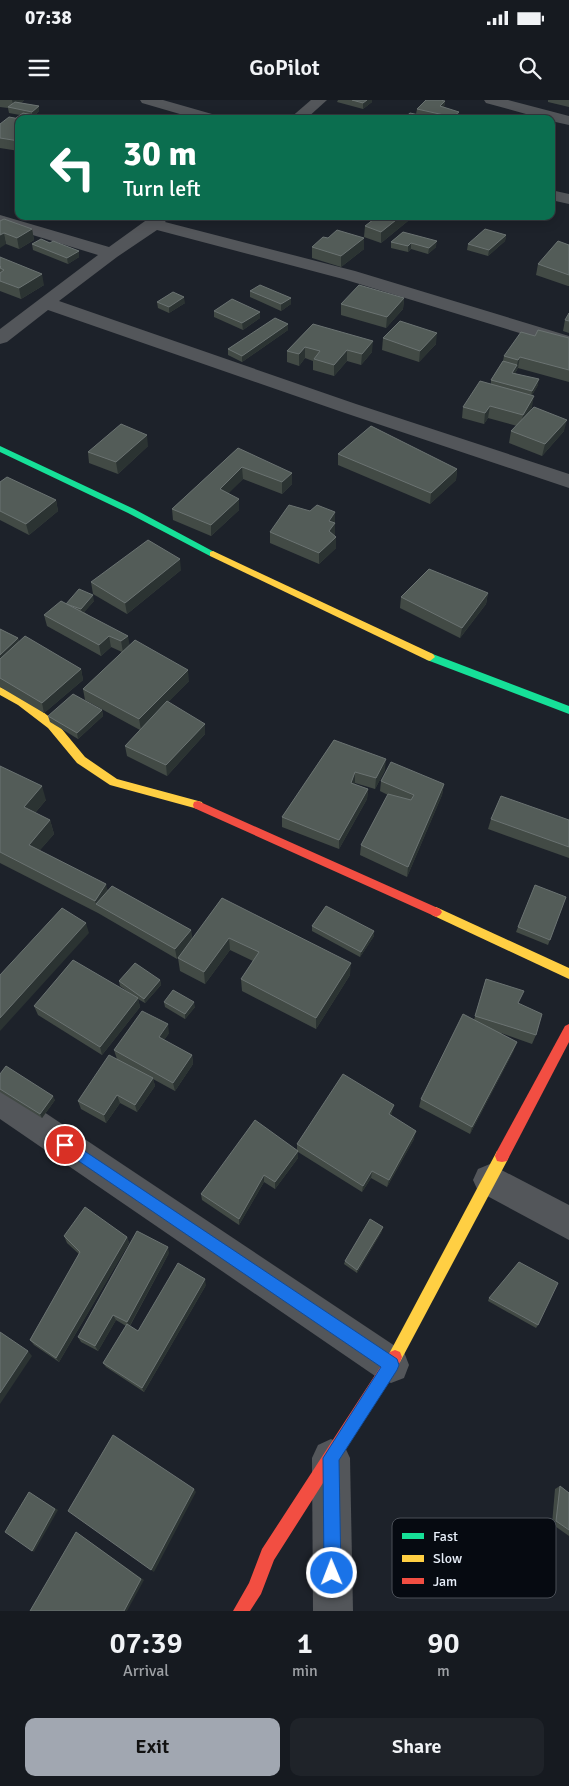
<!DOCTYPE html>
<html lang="en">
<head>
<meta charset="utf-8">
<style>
  :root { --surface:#161a20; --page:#1f2329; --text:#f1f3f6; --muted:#9ea1a5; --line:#35383e; --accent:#a1a7b1 }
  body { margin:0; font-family:Signika,sans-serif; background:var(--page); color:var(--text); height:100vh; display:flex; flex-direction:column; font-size:19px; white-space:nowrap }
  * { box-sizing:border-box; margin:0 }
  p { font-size:16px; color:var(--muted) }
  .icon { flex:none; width:28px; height:28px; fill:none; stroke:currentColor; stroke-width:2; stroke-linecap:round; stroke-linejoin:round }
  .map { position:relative; height:1511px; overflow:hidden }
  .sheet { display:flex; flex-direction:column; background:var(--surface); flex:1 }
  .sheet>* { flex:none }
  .guide { position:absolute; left:15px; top:15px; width:540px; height:105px; border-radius:10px; box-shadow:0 2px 12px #0003,0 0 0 1px var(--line); background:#0b6e4f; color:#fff; overflow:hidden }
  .pin { position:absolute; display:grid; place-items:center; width:42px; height:42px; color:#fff; margin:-21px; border:2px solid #fff; border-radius:50%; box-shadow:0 1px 5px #0007 }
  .me { position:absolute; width:55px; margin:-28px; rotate:359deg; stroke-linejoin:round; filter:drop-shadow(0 0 4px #0008) }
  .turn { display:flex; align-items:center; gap:18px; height:105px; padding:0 25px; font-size:22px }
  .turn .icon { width:65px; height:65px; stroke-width:2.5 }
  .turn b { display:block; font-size:35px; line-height:42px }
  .eta { display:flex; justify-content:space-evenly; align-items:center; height:85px; text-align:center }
  .eta b { font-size:30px; font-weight:600; line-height:35px }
  .action { display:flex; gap:10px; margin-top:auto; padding:10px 25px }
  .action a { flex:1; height:58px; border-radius:10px; background:var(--accent); color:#111; font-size:20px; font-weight:600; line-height:58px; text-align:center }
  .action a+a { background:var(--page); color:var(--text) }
  .status { display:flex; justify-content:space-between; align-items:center; height:35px; padding:0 25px; background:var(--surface); direction:ltr }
  .status svg { height:14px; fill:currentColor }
  header { display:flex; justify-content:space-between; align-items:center; height:65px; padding:0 25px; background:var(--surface); font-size:22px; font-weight:600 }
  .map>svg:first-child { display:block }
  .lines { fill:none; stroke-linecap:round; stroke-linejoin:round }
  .street { fill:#53565a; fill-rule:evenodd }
  .fast { fill:#16e098; fill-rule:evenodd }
  .slow { fill:#ffcf43; fill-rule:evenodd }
  .jam { fill:#f24e42; fill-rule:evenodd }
  .wall { fill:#424a45 }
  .shaded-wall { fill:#2b3332 }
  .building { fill:#535c58; stroke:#6b7372 }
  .route { fill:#1a73e8; stroke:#114b97 }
  .key { fill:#060a11; stroke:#4a4f57; stroke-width:1 }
  .key-label { font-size:14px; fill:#e8effa }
</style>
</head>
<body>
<div class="status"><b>07:38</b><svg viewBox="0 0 49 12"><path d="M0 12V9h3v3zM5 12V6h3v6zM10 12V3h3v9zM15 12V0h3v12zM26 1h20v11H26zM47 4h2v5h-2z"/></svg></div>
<header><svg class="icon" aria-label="menu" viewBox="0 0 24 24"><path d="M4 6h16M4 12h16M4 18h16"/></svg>GoPilot<svg class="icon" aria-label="search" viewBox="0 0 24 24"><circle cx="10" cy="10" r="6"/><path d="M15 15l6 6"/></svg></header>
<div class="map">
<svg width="569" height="1511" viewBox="0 0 569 1511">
  <rect width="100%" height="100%" fill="#1d222a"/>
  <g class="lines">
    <g class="street">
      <path d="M140,0H163L219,16L221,19H197L142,3Z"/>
      <path d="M311,0H327L306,19H289Z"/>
      <path d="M484,0H508L569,16V25L551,21V19H544L486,3Z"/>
      <path d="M551,90L569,94V104L551,100Z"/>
      <path d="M0,115L109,147L152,116H170L165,122L355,171L569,236V248L343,179L157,130L117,157L59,201L356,304L569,374V388L342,312L48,210L7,242L0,244V229L98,155L0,125Z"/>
      <path d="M0,986L11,990L404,1252L409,1265L404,1278L391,1283L378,1278L0,1019Z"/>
      <path d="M490,1064L569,1105V1140L478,1091L473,1080L478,1069Z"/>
      <path d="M331,1339L344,1345L350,1358L353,1511H313L312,1358L318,1345Z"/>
    </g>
    <g class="fast">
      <path d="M0,346L134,409L218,454L216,456H210L128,413L0,352Z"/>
      <path d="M430,553L569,606V614L427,560L425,557L427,554Z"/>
    </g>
    <g class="slow">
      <path d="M213,451L433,554L435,557L430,561L427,560L210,456V452Z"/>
      <path d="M0,587L26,599L56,622L85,657L117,679L202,702L203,705L202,708L198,709L110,685L77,663L48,628L18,605L0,595Z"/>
      <path d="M436,807L569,868V879L432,815L430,812L432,809Z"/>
      <path d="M502,1050L507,1051L509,1056L507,1061L400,1262L395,1264L390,1262L388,1257L390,1252L497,1051Z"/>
    </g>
    <g class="jam">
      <path d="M198,701L440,809L442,812L440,815L436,817L432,815L194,708L193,705L194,702Z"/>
      <path d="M569,924V942L507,1061L502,1062L497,1061L495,1056L497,1051L565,926Z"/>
      <path d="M395,1250L400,1252L402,1257L400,1262L274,1460L261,1494L250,1511H233L249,1483L262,1449L390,1252Z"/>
    </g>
  </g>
  <g class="wall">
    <path d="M0,0H24L21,3L39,6V11L33,17L19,19V51L0,48V24L16,18L20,15L9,13L8,8L0,7Z"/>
    <path d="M338,0H372V2L363,9L337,2Z"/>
    <path d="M548,0H569V7L548,2Z"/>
    <path d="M445,1L444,7L458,17L457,19H403L416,14L417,9Z"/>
    <path d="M378,116H414L381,143L364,137L365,126Z"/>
    <path d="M0,121L32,129L34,140L19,149L6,144Z"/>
    <path d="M403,132L436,147L428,154L411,149L408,152L391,148V142Z"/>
    <path d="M506,135L505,141L488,156L467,150L468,144Z"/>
    <path d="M50,143L79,151V157L68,164L33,150L32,144Z"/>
    <path d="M569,145V186H568L536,175L538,164Z"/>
    <path d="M312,147L364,149L341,167L312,158Z"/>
    <path d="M0,157L44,185L21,199L0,191Z"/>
    <path d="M250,191L291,204L281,211L250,197Z"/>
    <path d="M404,198L403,209L386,228L341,215V204Z"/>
    <path d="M157,202L185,203L169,213L158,208Z"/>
    <path d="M214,211L260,212V218L243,230L214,217Z"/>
    <path d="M569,213V233L563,231L565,220Z"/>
    <path d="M288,224V230L242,262L228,255V249Z"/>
    <path d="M313,224L372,252L361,265L347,261L334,276L313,270V261L305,258L299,266L287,262V251Z"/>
    <path d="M535,236L569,238V282L518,268L515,273L538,285L532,295V307L529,312L564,331L542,356L509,343L511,331L517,326L488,318L484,324L462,318L463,307L491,284V280L503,261L504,256Z"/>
    <path d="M383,238L436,244L419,262L382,250Z"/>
    <path d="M148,346L118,374L89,363L88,352Z"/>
    <path d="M238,348L292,384L282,394L243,379L228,393L239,410L211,436L173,420L172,409Z"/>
    <path d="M338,354L457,369L456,380L430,404L338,365Z"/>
    <path d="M0,382L56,400L58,411L29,435L0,420Z"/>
    <path d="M335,423L334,435L336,437V448L319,464L270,443V432Z"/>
    <path d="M181,470L127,514L93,494L91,482Z"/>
    <path d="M488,493L486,504L460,538L400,508L401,497Z"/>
    <path d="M94,501L84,512L130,545L189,581L168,602L205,634L167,676L127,656L125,646L140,630L85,600L83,589L122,552L111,547L101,556L47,526L44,515L67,503Z"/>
    <path d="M0,529L18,538L19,542L81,569L83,580L44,613L0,587Z"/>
    <path d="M102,610L103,616L78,639L50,622L48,616Z"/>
    <path d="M334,640L385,670L375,689L355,683L354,684L368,689L367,699L339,749L282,727V717Z"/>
    <path d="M0,666L46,700L35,713L50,720L54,734L39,751L108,790L191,830L192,839L222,798L350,875L316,929L242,891L241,879L253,861L230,850L205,884L180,871L178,858L190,842L177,859L98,813L0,763Z"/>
    <path d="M381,681L444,684L442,695L407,777L360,755L361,745L388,695L380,691Z"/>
    <path d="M491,719L569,720V758L488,729Z"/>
    <path d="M566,797L548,845L516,832L518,827Z"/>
    <path d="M312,826L374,836L360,857L312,831Z"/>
    <path d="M486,879L519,903L536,935L532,944L501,933L514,950L470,1034L419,1007L421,999L474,920Z"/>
    <path d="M160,880L161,885L145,903L138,899L140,907L102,955L38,915L34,906L135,897L120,886L119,881Z"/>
    <path d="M164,902L195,907L185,919L165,907Z"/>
    <path d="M169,933L164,940L192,955L193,964L175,991L153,979L155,986L137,1012L120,1003L106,1023L81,1009L78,1001L117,959L114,950Z"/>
    <path d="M0,974L55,1000L42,1018L0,992Z"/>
    <path d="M392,1013L391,1015L414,1039L387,1087L371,1078L362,1092L298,1052V1058L275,1089L264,1082L239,1125L202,1100L201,1094L297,1051V1044Z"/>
    <path d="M382,1131L357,1173L344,1164L345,1161Z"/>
    <path d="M64,1136L127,1137L129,1143L59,1262L34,1245L30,1240L79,1154L67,1143Z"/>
    <path d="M169,1153L130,1226L138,1231L206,1185L144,1292L106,1267L103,1263L126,1226L116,1220L98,1251L81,1242L78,1237Z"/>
    <path d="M489,1198L538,1225L536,1228L488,1201Z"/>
    <path d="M560,1386L569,1393V1436L552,1424L555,1389Z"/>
  </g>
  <g class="shaded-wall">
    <path d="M12,0H24L14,9Z"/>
    <path d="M367,0H372V2L363,9V3Z"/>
    <path d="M445,1L444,7L439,12L440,6Z"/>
    <path d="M39,6V11L33,17V19H28L32,15V12Z"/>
    <path d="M459,12L458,17L457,19H453V17Z"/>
    <path d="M401,116H414L381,143V132Z"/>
    <path d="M32,129L34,140L19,149L17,138Z"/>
    <path d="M4,133L6,144L0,148V135Z"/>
    <path d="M506,135L505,141L488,156L489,150Z"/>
    <path d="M364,138V149L341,167V156Z"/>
    <path d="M437,141L436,147L428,154L429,148Z"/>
    <path d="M411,143V149L408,152V146Z"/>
    <path d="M79,151V157L68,164L67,158Z"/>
    <path d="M42,174L44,185L21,199L19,188Z"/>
    <path d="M184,197L185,203L169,213V207Z"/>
    <path d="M291,198V204L281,211V204Z"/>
    <path d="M404,198L403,209L386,228L387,217Z"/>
    <path d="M260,212V218L243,230L242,223Z"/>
    <path d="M288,224V230L242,262V256Z"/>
    <path d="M437,233L436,244L419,262L420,251Z"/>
    <path d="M373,241L372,252L361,265L362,254Z"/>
    <path d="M305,247V258L299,266V254Z"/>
    <path d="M347,250V261L334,276V265Z"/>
    <path d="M520,257L518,268L511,279L512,273L517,265L518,260Z"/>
    <path d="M539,279L538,285L531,297L532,291Z"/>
    <path d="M534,296L532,307L520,327L523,315Z"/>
    <path d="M490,306L488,318L484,324L485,313Z"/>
    <path d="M567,320L564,331L542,356L545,344Z"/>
    <path d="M147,335L148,346L118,374L116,362Z"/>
    <path d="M242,367L243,379L221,401L220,389Z"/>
    <path d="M457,369L456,380L430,404L431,393Z"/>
    <path d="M292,373V384L282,394V382Z"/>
    <path d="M239,399V410L211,436V425Z"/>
    <path d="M56,400L58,411L29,435L26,424Z"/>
    <path d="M335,412V435L328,442L329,421Z"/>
    <path d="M336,437V448L319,464V453Z"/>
    <path d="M180,459L181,470L127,514L125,503Z"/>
    <path d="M488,493L486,504L460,538L462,528Z"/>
    <path d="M93,495L94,501L82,515L81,509Z"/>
    <path d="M109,536L111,547L101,556L99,545Z"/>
    <path d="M128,536L130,547L123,552L121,541Z"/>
    <path d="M18,538L19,544L0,563V555Z"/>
    <path d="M81,569L83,580L44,613L42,603Z"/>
    <path d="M188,570L189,581L141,630L139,619Z"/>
    <path d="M102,610L103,616L78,639L77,633Z"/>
    <path d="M205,624V634L167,676L166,665Z"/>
    <path d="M386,659L385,670L375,689L376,678Z"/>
    <path d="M355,672V683L351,693V683Z"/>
    <path d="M444,684L442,695L407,777L408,767Z"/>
    <path d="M42,686L46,700L28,721L24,707Z"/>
    <path d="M368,689L367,699L339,749V740Z"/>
    <path d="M50,720L54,734L33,758L29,745Z"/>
    <path d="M106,784L109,797L96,804L95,801Z"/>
    <path d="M86,823L89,833L0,931V918Z"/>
    <path d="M191,830L192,840L177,859L175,849Z"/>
    <path d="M374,831V836L360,857L361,852Z"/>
    <path d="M229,838L230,850L205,884L204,872Z"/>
    <path d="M351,863L350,875L316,929V918Z"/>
    <path d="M160,880L161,885L145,903L144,899Z"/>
    <path d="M138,898L140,907L102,955L100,947Z"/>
    <path d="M194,902L195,907L185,919V914Z"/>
    <path d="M168,924L169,933L160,946L159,937Z"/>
    <path d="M517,942L514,950L470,1034L472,1027Z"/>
    <path d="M192,955L193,964L175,991L173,983Z"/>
    <path d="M153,978L155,986L137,1012L135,1005Z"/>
    <path d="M117,995L120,1003L106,1023L104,1015Z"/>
    <path d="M53,996L55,1000L42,1018L40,1014Z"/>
    <path d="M394,1005L392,1013L387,1022L389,1014Z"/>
    <path d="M416,1031L414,1039L387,1087L389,1080Z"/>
    <path d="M298,1051V1058L275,1089V1082Z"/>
    <path d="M372,1071L371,1078L362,1092L363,1086Z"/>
    <path d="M264,1075V1082L239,1125V1119Z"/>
    <path d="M383,1127L382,1131L357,1173V1170Z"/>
    <path d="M127,1137L129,1143L59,1262L56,1258Z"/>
    <path d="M168,1147L169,1153L129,1227L127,1222Z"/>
    <path d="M205,1179L206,1185L144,1292L142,1288Z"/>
    <path d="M113,1215L116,1220L98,1251L95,1246Z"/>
    <path d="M28,1251L32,1256L0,1304V1293Z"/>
    <path d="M194,1389L196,1392L154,1472L151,1470Z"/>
    <path d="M29,1392L58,1410L34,1452L32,1451Z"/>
    <path d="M76,1432L144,1480L127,1511H124Z"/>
  </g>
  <g class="building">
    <path d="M352,0H367L363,3Z"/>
    <path d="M426,0H440L445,1L440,6L459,12L453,17L417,9Z"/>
    <path d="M15,2L39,6L32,12L8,7Z"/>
    <path d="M23,13L33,15L28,19L16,18Z"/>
    <path d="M410,13L437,19H403Z"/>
    <path d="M9,17L20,19H19V41L0,38V24Z"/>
    <path d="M378,116H401L381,132L365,126Z"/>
    <path d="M4,119L32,129L17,138L4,133L0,135V121Z"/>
    <path d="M485,129L506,135L489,150L468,144Z"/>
    <path d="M337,130L364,138L341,156L312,147L323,137L328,138Z"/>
    <path d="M403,132L437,141L429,148L411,143L408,146L391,142Z"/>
    <path d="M41,139L50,143L53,141L79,151L67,158L32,144Z"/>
    <path d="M558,141L569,145V175L538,164Z"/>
    <path d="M0,157L42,174L19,188L0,181V173L4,170L0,168L1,167L0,166Z"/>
    <path d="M260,185L291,198L281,204L250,191Z"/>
    <path d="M359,185L404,198L387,217L341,204Z"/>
    <path d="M173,192L184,197L169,207L157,202Z"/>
    <path d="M232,199L260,212L242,223L214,211Z"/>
    <path d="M569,213V221L565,220Z"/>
    <path d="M275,218L288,224L242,256L228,249Z"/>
    <path d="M400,221L437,233L420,251L383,238Z"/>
    <path d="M313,224L373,241L362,254L347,250L334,265L314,259L320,251L305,247L299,254L287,251Z"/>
    <path d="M538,230L569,238V270L520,257L518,260L504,256L521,232L535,236Z"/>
    <path d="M503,261L517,265L512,273L539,279L532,291L491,280Z"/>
    <path d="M480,281L534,296L523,315L490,306L485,313L463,307Z"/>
    <path d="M534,307L567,320L545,344L511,331Z"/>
    <path d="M121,324L147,335L116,362L88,352Z"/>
    <path d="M371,326L457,369L431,393L338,354Z"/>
    <path d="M238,348L292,373L282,382L242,367L220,389L239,399L211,425L172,409Z"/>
    <path d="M7,377L56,400L26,424L0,411V382Z"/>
    <path d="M289,405L310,411L317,405L335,412L329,421L335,423L329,431L336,437L319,453L270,432Z"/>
    <path d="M148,440L180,459L125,503L91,482Z"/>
    <path d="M429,469L488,493L462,528L401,497Z"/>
    <path d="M79,489L93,495L81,509L66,504Z"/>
    <path d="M61,501L128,536L121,541L109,536L99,545L44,515Z"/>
    <path d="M0,529L18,538L0,555Z"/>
    <path d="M25,536L81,569L42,603L0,578V559Z"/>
    <path d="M135,540L188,570L139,619L83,589Z"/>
    <path d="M73,594L102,610L77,633L48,616Z"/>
    <path d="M167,601L205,624L166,665L125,646Z"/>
    <path d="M334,640L386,659L376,678L355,672L351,683L368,689L339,740L282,717Z"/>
    <path d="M391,662L444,684L408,767L361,745L388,694L411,700L414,695L381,681Z"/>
    <path d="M0,666L42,686L24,707L50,720L29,745L106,784L95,801L0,752Z"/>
    <path d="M501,696L569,720V747L491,719Z"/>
    <path d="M535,785L566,797L550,840L518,827Z"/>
    <path d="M112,786L191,830L175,849L96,804Z"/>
    <path d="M222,798L351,863L316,918L241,879L259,852L229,838L204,872L178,858Z"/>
    <path d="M326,806L374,831L361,852L312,826Z"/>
    <path d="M62,808L86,823L0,918V875Z"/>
    <path d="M73,860L138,898L100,947L34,906Z"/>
    <path d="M135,863L160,880L144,899L119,881Z"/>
    <path d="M486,879L524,891L518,903L542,914L536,935L475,916Z"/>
    <path d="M173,890L194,902L185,914L164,902Z"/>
    <path d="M142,911L168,924L159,937L192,955L173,983L114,950Z"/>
    <path d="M463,914L517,942L472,1027L421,999Z"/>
    <path d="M109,955L153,978L135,1005L117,995L104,1015L78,1001Z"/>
    <path d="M6,966L53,996L40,1014L0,989V974Z"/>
    <path d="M343,974L394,1005L389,1014L416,1031L389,1080L372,1071L363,1086L297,1044Z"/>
    <path d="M255,1020L298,1051L275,1082L264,1075L239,1119L201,1094Z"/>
    <path d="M85,1107L127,1137L56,1258L30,1240L80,1152L64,1136Z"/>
    <path d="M370,1119L383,1127L357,1170L345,1161Z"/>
    <path d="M137,1131L168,1147L127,1222L113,1215L95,1246L78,1237Z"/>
    <path d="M519,1162L558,1183L538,1225L489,1198Z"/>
    <path d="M178,1163L205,1179L142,1288L103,1263L127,1224L138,1231Z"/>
    <path d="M0,1232L28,1251L0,1293Z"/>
    <path d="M113,1335L194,1389L151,1470L68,1411Z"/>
    <path d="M560,1386L569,1393V1430L556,1421Z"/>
    <path d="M29,1392L55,1409L32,1451L5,1432Z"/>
    <path d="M76,1432L141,1479L124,1511H30Z"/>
  </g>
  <path class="route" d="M65,1038L397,1259L399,1265L397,1270L339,1360L341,1473L338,1479L332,1481L327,1479L324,1473L323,1358L381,1267L61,1049L59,1045L61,1040Z"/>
  <rect x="392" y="1418" width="164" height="80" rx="8" class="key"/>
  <rect x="402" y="1433" width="22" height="6" fill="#16e098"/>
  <rect x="402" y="1455" width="22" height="7" fill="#ffcf43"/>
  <rect x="402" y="1478" width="22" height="6" fill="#f24e42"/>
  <g class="key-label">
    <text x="433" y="1441">Fast</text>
    <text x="433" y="1463">Slow</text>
    <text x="433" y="1486">Jam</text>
  </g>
</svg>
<div class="pin" style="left:65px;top:1045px;background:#d93025"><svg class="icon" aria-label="arrive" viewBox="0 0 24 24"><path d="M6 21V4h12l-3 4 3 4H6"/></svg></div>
<svg class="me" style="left:332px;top:1473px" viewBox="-20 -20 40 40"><circle r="17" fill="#1a73e8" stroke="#fff" stroke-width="3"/><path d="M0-11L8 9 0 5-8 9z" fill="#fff"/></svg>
<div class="guide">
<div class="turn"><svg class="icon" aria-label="left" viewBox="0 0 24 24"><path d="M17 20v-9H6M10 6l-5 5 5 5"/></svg><div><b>30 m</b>Turn left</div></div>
</div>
</div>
<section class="sheet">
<div class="eta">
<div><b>07:39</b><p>Arrival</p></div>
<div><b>1</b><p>min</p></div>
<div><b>90</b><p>m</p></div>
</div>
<div class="action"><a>Exit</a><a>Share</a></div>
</section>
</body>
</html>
